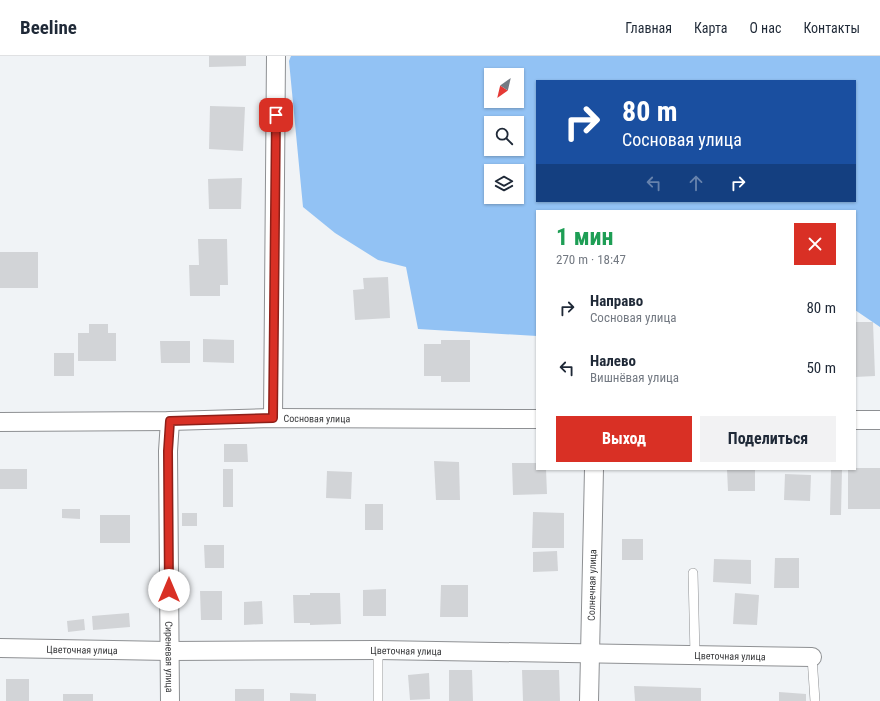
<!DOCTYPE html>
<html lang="ru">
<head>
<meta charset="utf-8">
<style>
  :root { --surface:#fff; --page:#f2f2f3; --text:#1f2937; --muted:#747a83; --line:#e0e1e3; --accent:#d93025 }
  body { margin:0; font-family:"Roboto Condensed",sans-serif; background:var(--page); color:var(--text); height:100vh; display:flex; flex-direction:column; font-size:15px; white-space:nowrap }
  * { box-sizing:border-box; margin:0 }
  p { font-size:13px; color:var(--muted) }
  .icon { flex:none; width:22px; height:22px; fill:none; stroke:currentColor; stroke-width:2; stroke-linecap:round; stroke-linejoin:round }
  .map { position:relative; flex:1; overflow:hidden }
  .details { position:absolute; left:536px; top:154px; width:320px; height:260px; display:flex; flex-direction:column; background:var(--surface); border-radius:0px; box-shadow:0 1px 3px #0004 }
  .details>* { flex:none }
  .hud { position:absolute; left:536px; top:24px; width:320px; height:122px; border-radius:0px; box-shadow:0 1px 3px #0004; background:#1a4fa0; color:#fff; overflow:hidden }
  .needle { width:26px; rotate:214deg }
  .fabs { position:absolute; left:484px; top:12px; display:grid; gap:8px }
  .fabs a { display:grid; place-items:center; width:40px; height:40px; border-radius:0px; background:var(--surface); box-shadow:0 1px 3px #0004; font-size:20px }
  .pin { position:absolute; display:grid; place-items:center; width:34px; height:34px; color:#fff; margin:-17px; border-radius:8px; box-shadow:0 2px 6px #0006 }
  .me { position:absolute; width:44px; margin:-22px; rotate:0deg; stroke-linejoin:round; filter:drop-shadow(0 0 3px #0008) }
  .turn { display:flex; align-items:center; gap:14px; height:84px; padding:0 20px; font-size:18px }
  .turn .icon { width:52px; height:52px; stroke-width:2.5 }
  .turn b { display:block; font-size:28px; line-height:34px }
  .lanes { display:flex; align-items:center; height:38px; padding:0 20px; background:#0003; justify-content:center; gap:20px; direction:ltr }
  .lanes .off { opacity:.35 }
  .round { display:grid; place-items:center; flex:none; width:42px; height:42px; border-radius:0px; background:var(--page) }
  .summary { display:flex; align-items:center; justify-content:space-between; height:68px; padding:0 20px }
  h1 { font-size:24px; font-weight:700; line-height:30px; color:#1e9e55 }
  .button { display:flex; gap:8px; margin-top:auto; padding:8px 20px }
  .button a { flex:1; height:46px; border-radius:0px; background:var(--accent); color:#fff; font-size:16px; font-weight:700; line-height:46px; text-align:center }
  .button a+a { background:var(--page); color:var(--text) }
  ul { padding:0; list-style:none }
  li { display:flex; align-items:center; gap:12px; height:60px; padding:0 20px }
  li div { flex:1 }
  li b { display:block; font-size:15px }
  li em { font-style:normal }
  header { display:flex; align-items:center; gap:24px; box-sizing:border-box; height:56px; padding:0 20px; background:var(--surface); border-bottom:1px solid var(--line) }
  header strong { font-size:19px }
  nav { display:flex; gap:22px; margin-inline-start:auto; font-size:14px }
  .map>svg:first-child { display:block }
  .forest { fill:#92c2f4; fill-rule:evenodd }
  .building { fill:#d2d4d7 }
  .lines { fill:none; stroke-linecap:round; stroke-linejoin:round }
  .service-casing { stroke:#8e9093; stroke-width:10 }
  .minor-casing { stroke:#8e9093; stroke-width:20 }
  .service { stroke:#fff; stroke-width:9 }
  .minor { stroke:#fff; stroke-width:18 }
  .route-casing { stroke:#8d1f18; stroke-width:10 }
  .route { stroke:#d93025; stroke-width:7 }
  .labels { text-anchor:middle; stroke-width:4; stroke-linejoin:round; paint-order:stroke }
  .street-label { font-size:10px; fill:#38393b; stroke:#fff }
</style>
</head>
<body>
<header>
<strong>Beeline</strong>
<nav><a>Главная</a><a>Карта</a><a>О нас</a><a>Контакты</a></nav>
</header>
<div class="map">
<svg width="880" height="645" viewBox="0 0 880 645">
  <rect width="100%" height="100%" fill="#f0f3f6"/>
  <path class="forest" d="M291,0H880V271L855,254V155H537V280L418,273L406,211L378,204L335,177L303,151L289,5ZM491,19H517V45H491ZM537,25H855V145H537ZM491,67H517V93H491ZM491,115H517V141H491Z"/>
  <g class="building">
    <path d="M209,0H246V10L209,11Z"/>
    <path d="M210,50L245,51L243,95L209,93Z"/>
    <path d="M242,122L241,153H209L208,123Z"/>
    <path d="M198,183H227L228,229H220V240H190L189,209H199Z"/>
    <rect x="0" y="196" width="38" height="36"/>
    <path d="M388,221L390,262L355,264L353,234L364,233L363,222Z"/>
    <path d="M855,266H873L875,320L855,321Z"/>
    <path d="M89,268H108V277H116V305H78V277H89Z"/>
    <path d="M203,283L234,284V307L203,306Z"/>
    <path d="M441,284H470V326H441V320H424V288H441Z"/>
    <path d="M160,285H190V307H161Z"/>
    <rect x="54" y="297" width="20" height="23"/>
    <path d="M224,388H247L248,406H224Z"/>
    <path d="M434,405L459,406L460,444H436Z"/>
    <path d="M512,407H537V413H546L547,438L513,439Z"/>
    <path d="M855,412H880V453H848V413H855Z"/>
    <rect x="0" y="413" width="27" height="20"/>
    <rect x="223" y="413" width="10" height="38"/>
    <path d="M727,413H755V435H728Z"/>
    <path d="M831,413H842L841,459H830Z"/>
    <path d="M327,415L352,416L351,443L326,442Z"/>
    <path d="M785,418L811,419L810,445L784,444Z"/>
    <rect x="365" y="448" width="18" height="26"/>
    <path d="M62,453H80V463L62,462Z"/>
    <path d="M533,456L564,457V492H532Z"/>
    <rect x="182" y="457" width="15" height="13"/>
    <rect x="100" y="459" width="30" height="28"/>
    <rect x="622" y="483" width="21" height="21"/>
    <path d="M204,489H224V512H205Z"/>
    <path d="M557,495L558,515L533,516V496Z"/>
    <path d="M775,502H799V532H774Z"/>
    <path d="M714,503L751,504V528L713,526Z"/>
    <path d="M441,529H468V561H440Z"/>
    <path d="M386,533V560H363V534Z"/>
    <path d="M200,535H222V564H201Z"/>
    <path d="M310,537H340L341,568L310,569V567H294L293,539H310Z"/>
    <path d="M735,537L759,539L757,569L733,568Z"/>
    <path d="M262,545L263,568L244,569V546Z"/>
    <path d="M129,557L130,571L93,574L92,560Z"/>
    <path d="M84,563L85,574L68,576L67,565Z"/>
    <path d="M449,614H472L473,645H449Z"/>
    <path d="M522,614H559L560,645H523Z"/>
    <path d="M429,617L430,643L410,644L408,619Z"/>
    <rect x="6" y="623" width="23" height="22"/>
    <path d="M634,630L701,632V645H635Z"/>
    <rect x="235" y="633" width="29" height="12"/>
    <path d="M779,636L806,638V645H779Z"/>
    <path d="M290,637L316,638V645H290Z"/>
    <rect x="63" y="638" width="30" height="7"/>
  </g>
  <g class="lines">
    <defs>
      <g id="service">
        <path d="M693,517L695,599"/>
        <path d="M378,594V645"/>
        <path d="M812,601L815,645"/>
      </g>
      <g id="minor">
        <path d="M273,362L276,0"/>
        <path d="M855,364H880"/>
        <path id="s1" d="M170,365L168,395L170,645"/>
        <path id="s2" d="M0,366L170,365L273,362L537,363"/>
        <path id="s3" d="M0,592L169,595L378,594L812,601"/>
        <path id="s4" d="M589,645L594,413"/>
      </g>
    </defs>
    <use href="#service" class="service-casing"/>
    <use href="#minor" class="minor-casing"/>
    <use href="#service" class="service"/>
    <use href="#minor" class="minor"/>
  </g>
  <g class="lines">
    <defs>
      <path id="route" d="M169,534L168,395L170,365L273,362L276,59"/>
    </defs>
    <use href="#route" class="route-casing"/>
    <use href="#route" class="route"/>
  </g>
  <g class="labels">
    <g class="street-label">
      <text dy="4" stroke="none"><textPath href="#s2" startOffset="317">Сосновая улица</textPath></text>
      <text dy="4" stroke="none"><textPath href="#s4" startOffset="116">Солнечная улица</textPath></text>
      <text dy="4" stroke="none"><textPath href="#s3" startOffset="82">Цветочная улица</textPath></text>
      <text dy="4" stroke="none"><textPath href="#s3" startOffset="406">Цветочная улица</textPath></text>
      <text dy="4" stroke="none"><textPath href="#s3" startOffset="730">Цветочная улица</textPath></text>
      <text dy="4" stroke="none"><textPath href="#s1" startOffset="236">Сиреневая улица</textPath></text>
    </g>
  </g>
</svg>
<div class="fabs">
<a><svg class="needle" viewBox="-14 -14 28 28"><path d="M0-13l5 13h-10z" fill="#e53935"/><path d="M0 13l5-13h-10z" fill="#747a83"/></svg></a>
<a><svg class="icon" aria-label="search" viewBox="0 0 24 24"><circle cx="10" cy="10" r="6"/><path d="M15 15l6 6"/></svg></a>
<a><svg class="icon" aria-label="layers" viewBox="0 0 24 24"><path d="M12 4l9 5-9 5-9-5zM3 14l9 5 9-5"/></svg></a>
</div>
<div class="pin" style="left:276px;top:59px;background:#d93025"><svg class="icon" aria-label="arrive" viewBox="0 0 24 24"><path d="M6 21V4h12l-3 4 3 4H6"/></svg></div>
<svg class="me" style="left:169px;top:534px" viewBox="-20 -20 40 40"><circle r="19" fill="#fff"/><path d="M0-13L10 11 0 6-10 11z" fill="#d93025"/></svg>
<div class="hud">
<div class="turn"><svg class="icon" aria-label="right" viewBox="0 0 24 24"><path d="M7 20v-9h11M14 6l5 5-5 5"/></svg><div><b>80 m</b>Сосновая улица</div></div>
<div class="lanes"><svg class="icon off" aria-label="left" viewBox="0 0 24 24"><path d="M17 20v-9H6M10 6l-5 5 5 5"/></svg><svg class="icon off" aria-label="ahead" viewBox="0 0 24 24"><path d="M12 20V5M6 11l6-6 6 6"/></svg><svg class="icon" aria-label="right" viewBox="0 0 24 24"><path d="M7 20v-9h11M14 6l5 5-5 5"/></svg></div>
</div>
<section class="details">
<div class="summary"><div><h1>1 мин</h1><p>270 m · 18:47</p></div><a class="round" style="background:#d93025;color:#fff"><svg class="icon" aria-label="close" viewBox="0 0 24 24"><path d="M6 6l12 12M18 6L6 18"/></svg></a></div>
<ul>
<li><svg class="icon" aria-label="right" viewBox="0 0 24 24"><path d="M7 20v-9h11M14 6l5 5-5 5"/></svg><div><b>Направо</b><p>Сосновая улица</p></div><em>80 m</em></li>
<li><svg class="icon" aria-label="left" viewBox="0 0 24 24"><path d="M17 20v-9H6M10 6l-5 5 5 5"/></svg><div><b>Налево</b><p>Вишнёвая улица</p></div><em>50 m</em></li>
</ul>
<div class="button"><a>Выход</a><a>Поделиться</a></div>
</section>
</div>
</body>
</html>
